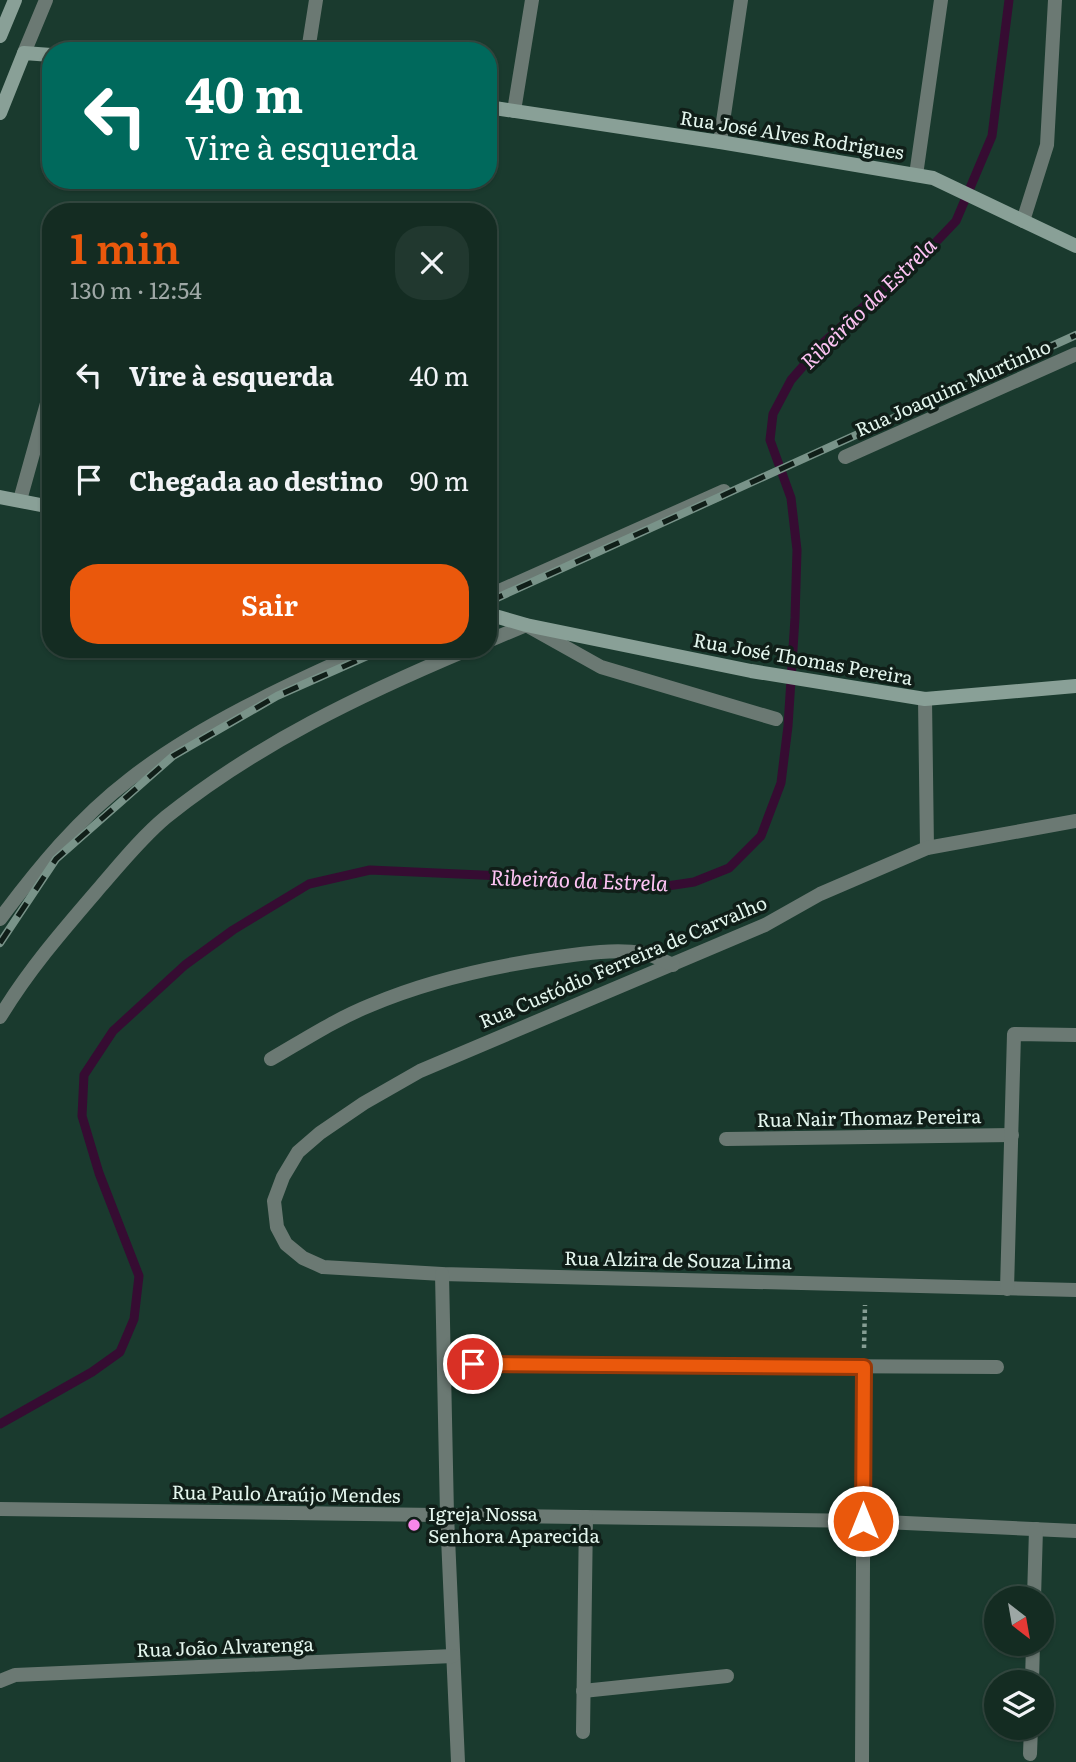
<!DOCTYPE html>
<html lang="pt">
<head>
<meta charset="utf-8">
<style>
  :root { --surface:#142c22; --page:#21382f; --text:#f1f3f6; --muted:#9da7a5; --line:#334840; --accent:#ea580c }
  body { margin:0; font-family:Literata,serif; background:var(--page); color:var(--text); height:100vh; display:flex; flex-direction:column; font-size:26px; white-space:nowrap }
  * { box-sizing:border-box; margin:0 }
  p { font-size:23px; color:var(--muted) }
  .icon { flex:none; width:38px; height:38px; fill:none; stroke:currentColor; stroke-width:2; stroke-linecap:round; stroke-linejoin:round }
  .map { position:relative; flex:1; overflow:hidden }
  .details { position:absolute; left:42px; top:203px; width:455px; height:455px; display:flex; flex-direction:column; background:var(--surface); border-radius:28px; box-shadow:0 2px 5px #0004,0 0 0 2px var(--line) }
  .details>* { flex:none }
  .top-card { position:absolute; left:42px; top:42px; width:455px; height:147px; border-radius:28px; box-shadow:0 2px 5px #0004,0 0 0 2px var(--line); background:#00695c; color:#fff; overflow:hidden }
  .needle { width:46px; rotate:149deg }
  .fabs { position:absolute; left:984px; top:1586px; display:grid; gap:14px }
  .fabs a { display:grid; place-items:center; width:70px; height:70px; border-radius:50%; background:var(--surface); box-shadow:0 2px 5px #0004,0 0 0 2px var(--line); font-size:35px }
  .pin { position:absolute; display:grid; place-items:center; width:60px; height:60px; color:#fff; margin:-30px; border:4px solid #fff; border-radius:50%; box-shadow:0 2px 7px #0007 }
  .me { position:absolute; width:77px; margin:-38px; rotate:0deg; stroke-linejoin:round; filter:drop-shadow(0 0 5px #0008) }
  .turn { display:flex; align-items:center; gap:24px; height:147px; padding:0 28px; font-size:32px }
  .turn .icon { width:91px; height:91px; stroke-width:2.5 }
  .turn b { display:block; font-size:49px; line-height:60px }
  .round { display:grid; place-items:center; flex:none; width:74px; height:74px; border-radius:28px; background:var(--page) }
  .overview { display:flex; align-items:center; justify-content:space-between; height:119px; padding:0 28px }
  h1 { font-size:42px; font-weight:600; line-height:52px; color:var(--accent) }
  .cta { display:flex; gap:14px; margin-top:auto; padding:14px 28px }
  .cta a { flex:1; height:80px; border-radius:28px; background:var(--accent); color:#fff; font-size:28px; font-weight:600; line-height:80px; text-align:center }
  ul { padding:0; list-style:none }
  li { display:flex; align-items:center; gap:21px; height:105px; padding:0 28px }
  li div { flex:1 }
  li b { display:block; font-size:26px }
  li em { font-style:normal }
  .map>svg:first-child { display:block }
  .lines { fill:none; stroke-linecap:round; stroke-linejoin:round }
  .stream { stroke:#360c32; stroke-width:9 }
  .path { stroke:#869e94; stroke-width:4.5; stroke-dasharray:3.5 3.5; stroke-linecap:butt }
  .street { stroke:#6b7973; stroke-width:14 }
  .secondary { stroke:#89a097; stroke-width:14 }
  .rail-casing { stroke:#799389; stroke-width:8 }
  .rail { stroke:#101e18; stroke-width:5; stroke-dasharray:16; stroke-linecap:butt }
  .route-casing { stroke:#983908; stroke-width:18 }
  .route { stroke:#ea580c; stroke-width:12 }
  .poi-dot { fill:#f987e9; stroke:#101e18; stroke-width:2.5 }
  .labels { text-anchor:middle; stroke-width:7; stroke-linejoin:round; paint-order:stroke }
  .street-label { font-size:19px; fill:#e4f6ee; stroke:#101e18 }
  .poi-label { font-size:19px; fill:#e4f6ee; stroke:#101e18; text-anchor:start }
  .water-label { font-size:21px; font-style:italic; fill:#fec3f4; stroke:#101e18 }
</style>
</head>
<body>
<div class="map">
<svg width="1076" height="1762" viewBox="0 0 1076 1762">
  <rect width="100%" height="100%" fill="#1a3a2e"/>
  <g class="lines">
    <path class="stream" d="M0,1424L92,1372L120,1352L134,1319L139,1276L99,1173L82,1116L84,1075L113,1031L185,965L233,930L309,884L370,870L503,876L654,888L694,882L729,868L761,836L781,783L788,726L795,618L797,550L791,498L770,440L773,414L791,380L825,341L936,242L956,221L992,136L1009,0"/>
    <path class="path" d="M864,1348L865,1305"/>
    <g class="street">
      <path d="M308,51L316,0"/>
      <path d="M24,53L46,0"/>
      <path d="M514,111L532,0"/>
      <path d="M720,142L741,0"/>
      <path d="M916,175L941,0"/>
      <path d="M1023,221L1047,145L1055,0"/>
      <path d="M845,457L1076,354"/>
      <path d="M20,500L51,389"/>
      <path d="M488,596L724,491"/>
      <path d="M488,641L526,625L601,667L776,719"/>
      <path d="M925,699L927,848"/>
      <path d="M1076,821L927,848L820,894L765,925L420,1071L364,1103L320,1133L298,1152L283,1177L274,1201L277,1227L286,1244L303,1258L323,1267L442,1274L1076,1290"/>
      <path d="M0,919C38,868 79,818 130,779C198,726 289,684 368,649"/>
      <path d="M0,1017C29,969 64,929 101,886C121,863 142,837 166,817C257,744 362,694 469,649"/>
      <path d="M271,1059C304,1040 336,1019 371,1005C430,980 494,966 558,957C586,953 615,949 643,953C653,955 664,961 673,965"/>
      <path d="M726,1139L1012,1135"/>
      <path d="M442,1274L447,1515L458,1762"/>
      <path d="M1007,1289L1014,1034L1076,1035"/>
      <path d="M445,1364L997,1367"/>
      <path d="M0,1509L863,1521L1076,1531"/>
      <path d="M1034,1598L1036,1529"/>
      <path d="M0,1681L15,1675L453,1656"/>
      <path d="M1032,1682L1033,1643"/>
      <path d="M583,1691L727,1676"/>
      <path d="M583,1732L586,1517"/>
      <path d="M1030,1754L1031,1727"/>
      <path d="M862,1762L864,1367"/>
    </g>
    <g class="secondary">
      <path d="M0,36L15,0"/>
      <path d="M488,107L720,142L933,178L1076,246"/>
      <path d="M0,113L24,53L51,55"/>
      <path d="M0,497L51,507"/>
      <path d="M488,614L526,625L751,671L925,699L1076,686"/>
    </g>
    <defs>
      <g id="rail">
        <path d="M488,602L1076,335"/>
        <path d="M0,943L56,859L173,756L277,696L383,649"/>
      </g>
    </defs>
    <use href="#rail" class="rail-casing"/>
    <use href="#rail" class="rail"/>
  </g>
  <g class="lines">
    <defs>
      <path id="route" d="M473,1364L864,1367L863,1521"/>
    </defs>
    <use href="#route" class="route-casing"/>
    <use href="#route" class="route"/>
  </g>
  <circle class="poi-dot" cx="414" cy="1525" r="7"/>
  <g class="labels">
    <g class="street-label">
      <text transform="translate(792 135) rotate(9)" y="7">Rua José Alves Rodrigues</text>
      <text transform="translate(953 388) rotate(-24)" y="7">Rua Joaquim Murtinho</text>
      <text transform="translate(803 659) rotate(10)" y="7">Rua José Thomas Pereira</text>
      <text transform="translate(623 962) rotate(-23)" y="7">Rua Custódio Ferreira de Carvalho</text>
      <text transform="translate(869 1118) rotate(-1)" y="7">Rua Nair Thomaz Pereira</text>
      <text transform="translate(678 1260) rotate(1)" y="7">Rua Alzira de Souza Lima</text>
      <text transform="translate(286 1494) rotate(1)" y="7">Rua Paulo Araújo Mendes</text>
      <text transform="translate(225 1647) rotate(-2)" y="7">Rua João Alvarenga</text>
    </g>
    <g class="poi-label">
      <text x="428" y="1521">Igreja Nossa<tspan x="428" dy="22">Senhora Aparecida</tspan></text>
    </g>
    <g class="water-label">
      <text transform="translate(869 304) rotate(-44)" y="7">Ribeirão da Estrela</text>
      <text transform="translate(579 881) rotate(2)" y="7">Ribeirão da Estrela</text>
    </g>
  </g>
</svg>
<div class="fabs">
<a><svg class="needle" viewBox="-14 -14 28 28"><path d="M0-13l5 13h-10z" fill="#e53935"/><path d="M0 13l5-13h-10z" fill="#9da7a5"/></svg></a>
<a><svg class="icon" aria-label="layers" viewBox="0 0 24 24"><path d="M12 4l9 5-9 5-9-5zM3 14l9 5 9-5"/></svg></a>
</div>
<div class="pin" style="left:473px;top:1364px;background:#d93025"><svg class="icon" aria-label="arrive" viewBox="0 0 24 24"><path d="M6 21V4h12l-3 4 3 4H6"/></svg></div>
<svg class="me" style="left:863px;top:1521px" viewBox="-20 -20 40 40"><circle r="17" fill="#ea580c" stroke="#fff" stroke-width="3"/><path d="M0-11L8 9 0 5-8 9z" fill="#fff"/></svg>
<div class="top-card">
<div class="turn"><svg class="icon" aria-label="left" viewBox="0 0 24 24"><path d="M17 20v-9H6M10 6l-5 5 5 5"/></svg><div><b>40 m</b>Vire à esquerda</div></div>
</div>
<section class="details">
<div class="overview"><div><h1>1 min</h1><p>130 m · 12:54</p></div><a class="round"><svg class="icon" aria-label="close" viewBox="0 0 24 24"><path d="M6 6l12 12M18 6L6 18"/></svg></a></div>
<ul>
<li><svg class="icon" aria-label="left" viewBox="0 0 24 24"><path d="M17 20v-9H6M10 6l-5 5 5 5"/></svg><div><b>Vire à esquerda</b></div><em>40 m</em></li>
<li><svg class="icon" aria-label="arrive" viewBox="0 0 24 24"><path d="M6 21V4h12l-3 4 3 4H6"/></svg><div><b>Chegada ao destino</b></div><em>90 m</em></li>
</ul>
<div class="cta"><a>Sair</a></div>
</section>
</div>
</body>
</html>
